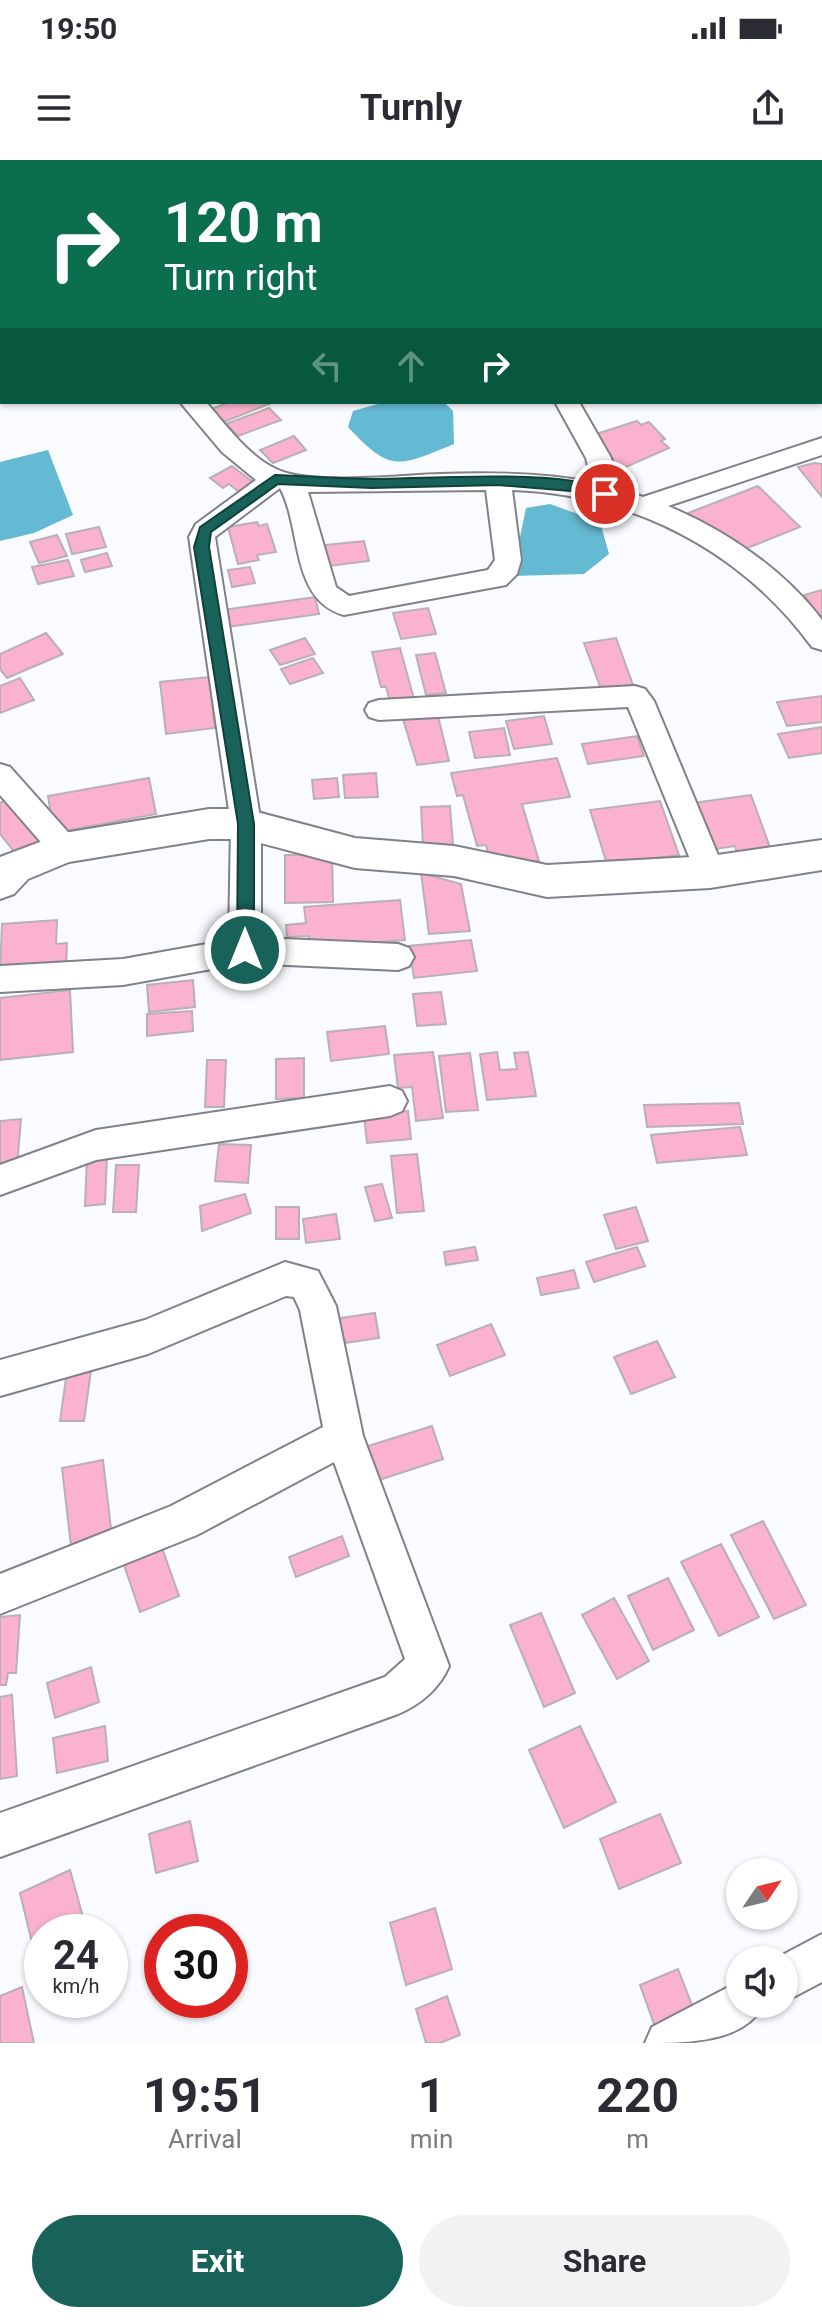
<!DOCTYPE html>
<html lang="en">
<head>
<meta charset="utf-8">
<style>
  :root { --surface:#fff; --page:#f2f2f3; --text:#2b2b33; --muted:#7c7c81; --accent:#186259 }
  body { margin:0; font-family:Roboto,sans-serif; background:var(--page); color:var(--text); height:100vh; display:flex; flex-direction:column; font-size:30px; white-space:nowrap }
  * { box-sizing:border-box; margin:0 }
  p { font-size:26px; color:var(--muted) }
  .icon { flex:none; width:44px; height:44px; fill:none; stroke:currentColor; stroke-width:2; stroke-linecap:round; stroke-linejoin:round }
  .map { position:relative; height:1883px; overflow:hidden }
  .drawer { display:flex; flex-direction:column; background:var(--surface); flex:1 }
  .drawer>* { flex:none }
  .hud { position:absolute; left:0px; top:0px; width:822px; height:244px; box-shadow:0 2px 6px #0004; background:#0b6e4f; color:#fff; overflow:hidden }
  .needle { width:52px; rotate:55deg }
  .tools { position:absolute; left:726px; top:1698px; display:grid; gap:16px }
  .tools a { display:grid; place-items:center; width:72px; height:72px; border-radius:50%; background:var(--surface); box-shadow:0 2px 6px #0004; font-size:40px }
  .speed { position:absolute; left:24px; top:1754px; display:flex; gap:16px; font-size:40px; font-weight:700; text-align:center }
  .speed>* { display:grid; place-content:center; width:104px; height:104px; border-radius:50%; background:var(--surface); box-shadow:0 2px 6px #0004; line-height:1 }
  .speed small { font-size:20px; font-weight:400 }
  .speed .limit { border:12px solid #d22; background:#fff; color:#111 }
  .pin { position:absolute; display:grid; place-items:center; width:68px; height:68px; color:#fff; margin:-34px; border:4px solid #fff; border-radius:50%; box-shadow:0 2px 8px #0007 }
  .me { position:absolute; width:88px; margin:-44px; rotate:0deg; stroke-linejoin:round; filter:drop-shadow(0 0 6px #0008) }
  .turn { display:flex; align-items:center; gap:28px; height:168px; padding:0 32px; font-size:36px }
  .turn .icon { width:104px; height:104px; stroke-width:2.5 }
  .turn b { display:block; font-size:56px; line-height:68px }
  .lanes { display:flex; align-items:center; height:76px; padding:0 32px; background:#0003; justify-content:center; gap:40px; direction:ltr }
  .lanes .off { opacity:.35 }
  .eta { display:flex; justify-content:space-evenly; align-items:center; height:136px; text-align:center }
  .eta b { font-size:48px; font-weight:700; line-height:56px }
  .button { display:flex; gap:16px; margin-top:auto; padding:16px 32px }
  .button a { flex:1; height:92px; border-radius:48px; background:var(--accent); color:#fff; font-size:32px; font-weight:700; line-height:92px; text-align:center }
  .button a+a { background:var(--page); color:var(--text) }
  .status { display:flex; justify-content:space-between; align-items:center; height:56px; padding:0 40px; background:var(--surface); direction:ltr }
  .status svg { height:22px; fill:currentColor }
  header { display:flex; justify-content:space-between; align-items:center; height:104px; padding:0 32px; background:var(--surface); font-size:36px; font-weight:700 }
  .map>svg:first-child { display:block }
  .water { fill:#63bad2 }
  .building { fill:#fab2ce; stroke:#b9b0b3; stroke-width:2 }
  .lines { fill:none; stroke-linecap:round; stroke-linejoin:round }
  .street-casing { stroke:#808189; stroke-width:4 }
  .secondary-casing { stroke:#808189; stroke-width:4 }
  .street { fill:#fff; fill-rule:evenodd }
  .secondary { fill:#fff; fill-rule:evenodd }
  .route { fill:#186259; stroke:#10403a; stroke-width:2 }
</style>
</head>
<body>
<div class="status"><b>19:50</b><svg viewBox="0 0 49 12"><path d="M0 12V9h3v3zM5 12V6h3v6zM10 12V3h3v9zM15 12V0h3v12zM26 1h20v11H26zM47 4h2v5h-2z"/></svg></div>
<header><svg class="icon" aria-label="menu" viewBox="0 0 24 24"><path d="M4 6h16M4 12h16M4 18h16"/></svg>Turnly<svg class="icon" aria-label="share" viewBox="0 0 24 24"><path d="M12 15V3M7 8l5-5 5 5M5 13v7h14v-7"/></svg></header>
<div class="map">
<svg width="822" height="1883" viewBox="0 0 822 1883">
  <rect width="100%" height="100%" fill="#fafbfe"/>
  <g class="water">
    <path d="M385,242H444L453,251L454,284C398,307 391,313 348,267L353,251Z"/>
    <path d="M48,290L73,355L34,373L0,381V302Z"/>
    <path d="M550,344L600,362L609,394L584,414L512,416L526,348Z"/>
  </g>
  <g class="building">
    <path d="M230,242H274L221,263L209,250Z"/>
    <path d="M269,248L281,260L238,276L226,264Z"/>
    <path d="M637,261L641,265L649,262L665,279L661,281L669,288L621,309L590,276Z"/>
    <path d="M294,276L306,290L273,303L260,290Z"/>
    <path d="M814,303L822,304V337L798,307Z"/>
    <path d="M232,306L254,323L239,332L229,324L223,328L210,318Z"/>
    <path d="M758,326L800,367L740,391L683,355Z"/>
    <path d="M257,362L259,366L267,364L276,392L257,395L259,400L238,404L228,367Z"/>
    <path d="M99,367L106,387L72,394L66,374Z"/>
    <path d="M57,375L67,396L39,403L30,382Z"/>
    <path d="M364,381L369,401L321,407L316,386Z"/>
    <path d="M107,393L112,406L85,412L81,400Z"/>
    <path d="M68,400L74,416L38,424L32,407Z"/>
    <path d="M250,407L255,423L232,427L228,410Z"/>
    <path d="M822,430V459L804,435Z"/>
    <path d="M315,437L319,454L220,468L216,451Z"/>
    <path d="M428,448L436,474L401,479L393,453Z"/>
    <path d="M46,473L63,494L7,518L0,509V494Z"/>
    <path d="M305,478L315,494L280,505L270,490Z"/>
    <path d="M616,478L633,525L601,529L584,483Z"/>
    <path d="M400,488L414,539L390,542L386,527H381L372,492Z"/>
    <path d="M435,493L446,533L426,535L416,495Z"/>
    <path d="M313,498L323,513L290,524L281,509Z"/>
    <path d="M209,517L215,568L166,574L160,522Z"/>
    <path d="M20,518L34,540L0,553V526Z"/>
    <path d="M822,536V562L787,566L777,542Z"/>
    <path d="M437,552L449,601L417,605L402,556Z"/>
    <path d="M544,556L552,584L514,589L506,561Z"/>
    <path d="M822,567V593L789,598L778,574Z"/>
    <path d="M504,568L510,595L475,598L469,572Z"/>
    <path d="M637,576L644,596L588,604L582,584Z"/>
    <path d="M557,598L570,637L522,644L539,701L491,703L486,685L477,686L463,635L457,636L451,613Z"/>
    <path d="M376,613L378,637L345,638L343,615Z"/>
    <path d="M149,618L156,654L54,673L48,636Z"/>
    <path d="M337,618L339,637L314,639L312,620Z"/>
    <path d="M751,635L772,693L738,697L735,686L709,690L692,643Z"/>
    <path d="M11,637L44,679L16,694L0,674V643Z"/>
    <path d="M660,641L679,695L607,704L590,650Z"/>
    <path d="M450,646L453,685L423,686L421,647Z"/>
    <path d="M332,694L333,742L285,743V695Z"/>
    <path d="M421,713L461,724L470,771L429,774Z"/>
    <path d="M400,740L405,780L310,788L309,776L287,777L286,765L306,763L304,747Z"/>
    <path d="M57,760L56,784L67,783L66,810L0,814L2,764Z"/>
    <path d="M471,780L477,811L414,818L409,786Z"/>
    <path d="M193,820L195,847L149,852L147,825Z"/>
    <path d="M70,830L73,892L0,900V838Z"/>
    <path d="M441,832L446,864L417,866L413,834Z"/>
    <path d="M192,851L193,871L147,876V854Z"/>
    <path d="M385,866L389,894L331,901L327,872Z"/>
    <path d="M433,892L443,958L416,961L412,927L398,928L394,895Z"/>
    <path d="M497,892L500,910L517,909L514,893L528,892L536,936L487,940L480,894Z"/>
    <path d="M470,893L478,950L446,952L439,896Z"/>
    <path d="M304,898V938L276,939V899Z"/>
    <path d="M207,900H226L224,947H205Z"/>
    <path d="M739,943L743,964L647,967L644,945Z"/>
    <path d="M408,951L411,979L367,983L364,955Z"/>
    <path d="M21,959L17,1006L0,1008V961Z"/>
    <path d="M740,967L747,995L657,1003L651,975Z"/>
    <path d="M219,984L251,985L248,1023L215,1021Z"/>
    <path d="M417,994L424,1051L397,1053L391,996Z"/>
    <path d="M107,995L105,1044L85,1046L87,996Z"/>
    <path d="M116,1005H139L136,1052H113Z"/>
    <path d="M382,1024L392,1058L375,1061L365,1027Z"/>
    <path d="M245,1034L251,1053L202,1071L200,1046Z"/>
    <rect x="276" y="1047" width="23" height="32"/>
    <path d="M636,1047L648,1081L616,1089L604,1055Z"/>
    <path d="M336,1054L340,1079L306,1083L303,1059Z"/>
    <path d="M475,1087L478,1100L446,1105L444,1092Z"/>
    <path d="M637,1087L645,1106L594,1122L586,1102Z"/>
    <path d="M574,1110L579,1128L541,1135L537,1118Z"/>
    <path d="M375,1153L379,1178L331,1185L327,1160Z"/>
    <path d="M491,1164L505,1195L450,1216L437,1185Z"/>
    <path d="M657,1181L675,1217L631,1234L614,1197Z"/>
    <path d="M67,1211H91L84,1261H60Z"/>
    <path d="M432,1266L443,1299L376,1321L365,1287Z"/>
    <path d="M103,1300L112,1377L71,1386L62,1308Z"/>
    <path d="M763,1361L806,1445L774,1459L731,1375Z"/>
    <path d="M342,1376L349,1396L296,1417L289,1397Z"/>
    <path d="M160,1382L179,1436L140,1452L122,1399Z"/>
    <path d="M721,1384L759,1457L719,1476L681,1402Z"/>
    <path d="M668,1418L694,1470L653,1490L628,1436Z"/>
    <path d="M614,1438L649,1501L617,1519L582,1455Z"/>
    <path d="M541,1453L575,1533L544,1547L510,1465Z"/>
    <path d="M20,1455L16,1513H8L6,1525H0V1457Z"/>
    <path d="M91,1507L99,1542L55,1558L47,1523Z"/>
    <path d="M12,1535L17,1616L0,1619V1537Z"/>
    <path d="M105,1566L108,1601L57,1613L53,1578Z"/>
    <path d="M580,1566L616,1642L564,1668L529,1590Z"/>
    <path d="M660,1654L681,1703L619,1729L600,1679Z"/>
    <path d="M190,1661L198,1701L156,1713L149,1674Z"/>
    <path d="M70,1710L86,1768L76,1772H42V1788L34,1791L20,1733Z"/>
    <path d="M435,1748L452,1809L406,1825L390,1763Z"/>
    <path d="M678,1809L697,1858L658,1875L640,1825Z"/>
    <path d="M22,1827L34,1883H0V1836Z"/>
    <path d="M447,1836L460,1875L440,1883H426L416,1849Z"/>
  </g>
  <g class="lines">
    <defs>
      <g id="street">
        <path d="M266,0H288L290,2H268Z"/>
        <path d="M492,0H515L517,2H494Z"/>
        <rect x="0" y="38" width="2" height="14"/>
        <path d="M0,115L2,116V130L0,129Z"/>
        <path d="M822,131V145L820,146V132Z"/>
        <path d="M180,242H206C226,265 247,295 276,309C310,326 400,315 440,314C491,312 542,313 592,322L586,298L555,242H579L611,298L618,329L643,337L822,278V295L668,346C727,371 783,409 822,460V490L812,487C741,390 632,334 512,330L521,400L517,414L506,425L344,455C290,440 302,368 280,328L215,377L261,664V778L398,784L409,788L414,797L409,806L398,810L245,803L123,825L0,832V806L123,799L229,780L231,664L189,377L196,364L256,320L222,292ZM486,330L495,400L488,410L349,436L336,427L308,332Z"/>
        <path d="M635,526L645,529L654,541L725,712L721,721L710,724L699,721L628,547L379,560L369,557L365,550L369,543L379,540Z"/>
        <path d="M0,604L10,607L75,680L79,688L75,696L64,700L53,696L0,635Z"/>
        <path d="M390,926L402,931L407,941L402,951L390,956L96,1000L0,1035V1005L96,970Z"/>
        <path d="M285,1102L318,1111L336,1146L363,1276L449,1506C440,1528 420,1545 398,1554L0,1697V1653L385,1517L405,1499L334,1302L197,1375L0,1454V1414L171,1346L323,1267L300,1150L294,1137L286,1136L148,1194L0,1236V1200L145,1160Z"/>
        <path d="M822,1774V1822L784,1842V1800H773Z"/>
        <path d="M740,1821V1844H764C745,1883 686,1883 645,1883L652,1867Z"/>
      </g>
      <path id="secondary" d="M209,649H246L355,678L454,686L547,705L710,696L822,680V710L710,728L547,737L454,716L355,708L246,679H209L69,702L28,719L14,734L0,739V697L64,673Z"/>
    </defs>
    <use href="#street" class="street-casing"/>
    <use href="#secondary" class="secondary-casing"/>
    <use href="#street" class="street"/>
    <use href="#secondary" class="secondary"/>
  </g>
  <path class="route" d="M275,315C308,316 341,319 374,319C420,319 581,307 612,334L605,339L571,331L498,325L372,328L278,324L211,372L209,387L254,664V790L245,797L237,790L238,664L194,387L200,367Z"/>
</svg>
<div class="tools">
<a><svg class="needle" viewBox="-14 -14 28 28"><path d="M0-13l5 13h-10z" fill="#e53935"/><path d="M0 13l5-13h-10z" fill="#7c7c81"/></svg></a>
<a><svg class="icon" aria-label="sound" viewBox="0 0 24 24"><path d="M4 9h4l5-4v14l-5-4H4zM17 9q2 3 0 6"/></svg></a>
</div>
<div class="speed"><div>24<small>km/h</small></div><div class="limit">30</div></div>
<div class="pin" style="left:605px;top:334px;background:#d93025"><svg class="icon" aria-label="arrive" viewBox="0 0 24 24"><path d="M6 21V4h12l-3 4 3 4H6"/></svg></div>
<svg class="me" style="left:245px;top:790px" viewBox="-20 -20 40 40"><circle r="17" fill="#186259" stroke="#fff" stroke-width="3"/><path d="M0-11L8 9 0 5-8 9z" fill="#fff"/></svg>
<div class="hud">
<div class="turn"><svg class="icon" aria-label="right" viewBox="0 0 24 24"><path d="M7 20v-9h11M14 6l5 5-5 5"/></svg><div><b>120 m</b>Turn right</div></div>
<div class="lanes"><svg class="icon off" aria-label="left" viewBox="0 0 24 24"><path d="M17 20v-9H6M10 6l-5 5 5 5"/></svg><svg class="icon off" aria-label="ahead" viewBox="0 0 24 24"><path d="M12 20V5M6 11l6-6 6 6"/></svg><svg class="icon" aria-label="right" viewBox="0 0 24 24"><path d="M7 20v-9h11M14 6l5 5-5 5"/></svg></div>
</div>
</div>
<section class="drawer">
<div class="eta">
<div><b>19:51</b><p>Arrival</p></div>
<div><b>1</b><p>min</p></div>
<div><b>220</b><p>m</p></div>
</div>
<div class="button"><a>Exit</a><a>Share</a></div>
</section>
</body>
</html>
